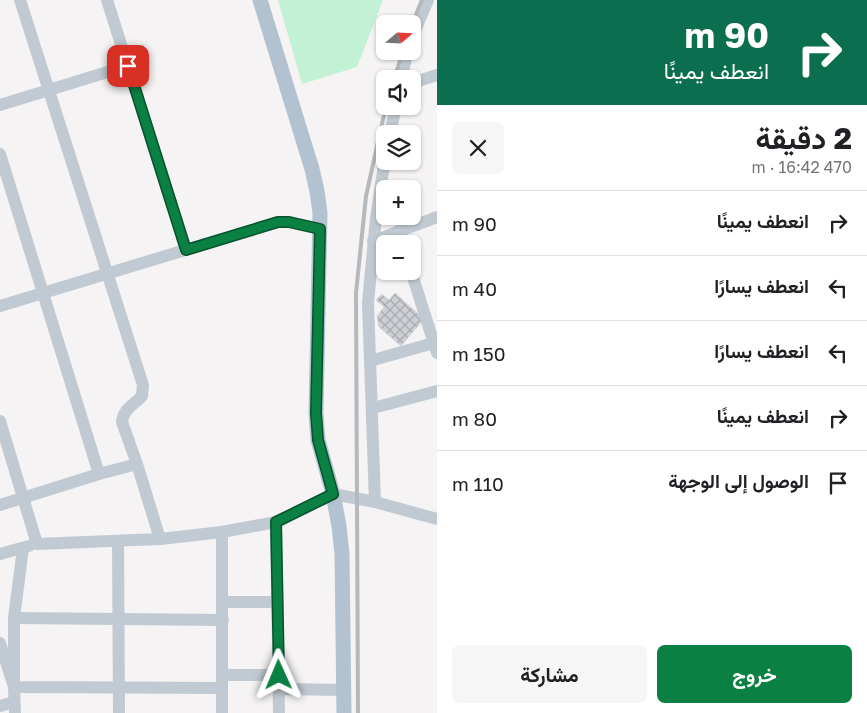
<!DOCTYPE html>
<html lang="ar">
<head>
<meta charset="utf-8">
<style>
  :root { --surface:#fff; --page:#f6f6f6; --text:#202124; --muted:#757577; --line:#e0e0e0; --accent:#0b8043 }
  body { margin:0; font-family:"Golos Text",Vazirmatn,sans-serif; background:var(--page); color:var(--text); direction:rtl; height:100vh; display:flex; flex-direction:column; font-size:19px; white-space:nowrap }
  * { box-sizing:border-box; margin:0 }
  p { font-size:16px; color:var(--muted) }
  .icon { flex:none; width:28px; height:28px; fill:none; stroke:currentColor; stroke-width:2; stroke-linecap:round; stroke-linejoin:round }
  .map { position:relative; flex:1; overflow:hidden; direction:ltr }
  .panel { display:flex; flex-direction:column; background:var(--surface); width:430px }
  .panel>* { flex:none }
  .banner { background:#0b6e4f; color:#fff; overflow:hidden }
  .needle { width:32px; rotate:71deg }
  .tools { position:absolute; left:376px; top:15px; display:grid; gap:10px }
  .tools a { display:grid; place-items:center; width:45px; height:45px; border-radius:8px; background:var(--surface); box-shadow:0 1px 4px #0004; font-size:25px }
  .pin { position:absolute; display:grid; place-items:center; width:42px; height:42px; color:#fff; margin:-21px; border-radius:10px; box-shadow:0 2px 8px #0006 }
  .me { position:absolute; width:55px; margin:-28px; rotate:359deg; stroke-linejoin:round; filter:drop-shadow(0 0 4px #0008) }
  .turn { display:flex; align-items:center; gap:18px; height:105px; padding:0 15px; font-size:22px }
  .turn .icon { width:65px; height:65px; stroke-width:2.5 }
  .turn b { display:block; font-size:35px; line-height:42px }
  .round { display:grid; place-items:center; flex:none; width:52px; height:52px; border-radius:8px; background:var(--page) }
  .summary { display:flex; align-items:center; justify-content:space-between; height:85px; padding:0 15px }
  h1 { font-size:30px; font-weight:700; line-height:38px }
  .button { display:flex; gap:10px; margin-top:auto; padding:10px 15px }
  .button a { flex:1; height:58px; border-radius:8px; background:var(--accent); color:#fff; font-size:20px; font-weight:700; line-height:58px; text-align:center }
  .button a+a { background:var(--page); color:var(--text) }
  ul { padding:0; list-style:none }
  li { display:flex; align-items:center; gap:15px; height:65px; padding:0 15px; border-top:1px solid var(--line) }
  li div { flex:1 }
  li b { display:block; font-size:19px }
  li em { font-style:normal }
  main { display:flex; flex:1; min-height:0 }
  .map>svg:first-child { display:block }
  .garden { fill:#c3f1d5 }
  .building { fill:url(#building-cross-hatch); stroke:#d7d9de }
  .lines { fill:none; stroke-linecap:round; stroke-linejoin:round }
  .minor { stroke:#c1cad2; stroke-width:12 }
  .major { stroke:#b3c2d1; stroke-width:15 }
  .rail { stroke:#b5b8bd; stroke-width:4 }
  .route-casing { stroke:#07532c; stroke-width:12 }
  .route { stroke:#0b8043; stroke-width:9 }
</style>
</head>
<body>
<main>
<section class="panel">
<div class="banner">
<div class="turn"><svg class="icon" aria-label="right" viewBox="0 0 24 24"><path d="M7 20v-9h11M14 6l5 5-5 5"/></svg><div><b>90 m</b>انعطف يمينًا</div></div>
</div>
<div class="summary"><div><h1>2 دقيقة</h1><p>470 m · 16:42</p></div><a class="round"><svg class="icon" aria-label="close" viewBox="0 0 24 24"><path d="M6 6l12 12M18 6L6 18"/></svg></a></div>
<ul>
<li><svg class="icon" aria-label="right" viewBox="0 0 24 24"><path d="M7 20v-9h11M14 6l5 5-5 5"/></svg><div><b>انعطف يمينًا</b></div><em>90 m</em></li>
<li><svg class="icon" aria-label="left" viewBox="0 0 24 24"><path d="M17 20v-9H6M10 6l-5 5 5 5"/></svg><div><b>انعطف يسارًا</b></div><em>40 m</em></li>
<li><svg class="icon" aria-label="left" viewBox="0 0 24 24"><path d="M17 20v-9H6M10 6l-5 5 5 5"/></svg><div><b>انعطف يسارًا</b></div><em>150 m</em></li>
<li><svg class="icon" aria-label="right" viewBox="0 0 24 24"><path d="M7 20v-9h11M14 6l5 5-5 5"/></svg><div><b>انعطف يمينًا</b></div><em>80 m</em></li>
<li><svg class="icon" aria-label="arrive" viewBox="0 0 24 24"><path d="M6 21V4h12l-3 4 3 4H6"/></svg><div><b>الوصول إلى الوجهة</b></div><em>110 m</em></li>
</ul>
<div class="button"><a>خروج</a><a>مشاركة</a></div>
</section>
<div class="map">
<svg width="437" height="713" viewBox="0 0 437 713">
  <defs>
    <pattern id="building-cross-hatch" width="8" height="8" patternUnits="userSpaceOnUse" patternTransform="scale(1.25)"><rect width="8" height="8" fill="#cdcfd5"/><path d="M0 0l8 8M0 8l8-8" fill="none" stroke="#a8abb0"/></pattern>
  </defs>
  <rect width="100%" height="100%" fill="#f5f3f3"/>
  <path class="garden" d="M278,0H383L357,67L302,84Z"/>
  <path class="building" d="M395,293L424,319L401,346L379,327L377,316L384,307L376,300L382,294L389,300Z"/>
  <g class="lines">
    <g class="minor">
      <path d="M20,0L143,385L142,396C134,405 123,409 122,422L137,464L160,539"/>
      <path d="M107,0L186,250"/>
      <path d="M412,37L428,0"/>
      <path d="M401,79L408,51"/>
      <path d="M412,83L437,75"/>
      <path d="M0,105L127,66"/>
      <path d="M390,134L396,106"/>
      <path d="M0,154L99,474"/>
      <path d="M398,231L402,244"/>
      <path d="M373,241L437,217"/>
      <path d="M411,271L437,353"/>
      <path d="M0,306L278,222H289L319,229"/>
      <path d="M370,361L437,342"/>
      <path d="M373,408L437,391"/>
      <path d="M0,421L37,544L160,539L222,532L276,522L333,494L375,502L437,519"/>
      <path d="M375,502L368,303L376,218L385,158"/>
      <path d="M0,505L99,474L137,464"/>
      <path d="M276,522L279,713"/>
      <path d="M222,532V713"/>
      <path d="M118,541L119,713"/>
      <path d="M23,548L14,618V687L222,688"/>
      <path d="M0,554L29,546"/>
      <path d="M222,602H277"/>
      <path d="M14,618L223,620"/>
      <path d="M0,643L14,687L15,713"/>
      <path d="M222,675H279"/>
      <path d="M279,689L344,690"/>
      <path d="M0,706L14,702"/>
    </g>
    <path class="major" d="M260,0L312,169L317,191L320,213L316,413L318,440L333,494L339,526L342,554L344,713"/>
    <g class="rail">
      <path d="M412,24L422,0"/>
      <path d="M394,79L403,51"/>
      <path d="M358,713L356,293L366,196L386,106"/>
    </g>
  </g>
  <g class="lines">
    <defs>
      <path id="route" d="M128,66L186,250L278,222H289L320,229L316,413L318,440L333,494L276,522L279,675"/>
    </defs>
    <use href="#route" class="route-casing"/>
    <use href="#route" class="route"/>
  </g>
</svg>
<div class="tools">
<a><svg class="needle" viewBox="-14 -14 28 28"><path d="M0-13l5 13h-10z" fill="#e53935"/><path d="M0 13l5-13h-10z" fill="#757577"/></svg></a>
<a><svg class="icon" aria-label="sound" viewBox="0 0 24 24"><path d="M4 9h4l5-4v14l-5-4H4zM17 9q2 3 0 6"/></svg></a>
<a><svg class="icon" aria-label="layers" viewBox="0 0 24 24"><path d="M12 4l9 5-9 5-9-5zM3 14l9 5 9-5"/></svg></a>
<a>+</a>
<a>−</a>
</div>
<div class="pin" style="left:128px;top:66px;background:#d93025"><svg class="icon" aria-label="arrive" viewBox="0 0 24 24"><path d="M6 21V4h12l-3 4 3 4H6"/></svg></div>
<svg class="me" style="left:279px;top:675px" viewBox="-20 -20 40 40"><path d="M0-17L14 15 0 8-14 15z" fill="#0b8043" stroke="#fff" stroke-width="4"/></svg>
</div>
</main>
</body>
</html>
